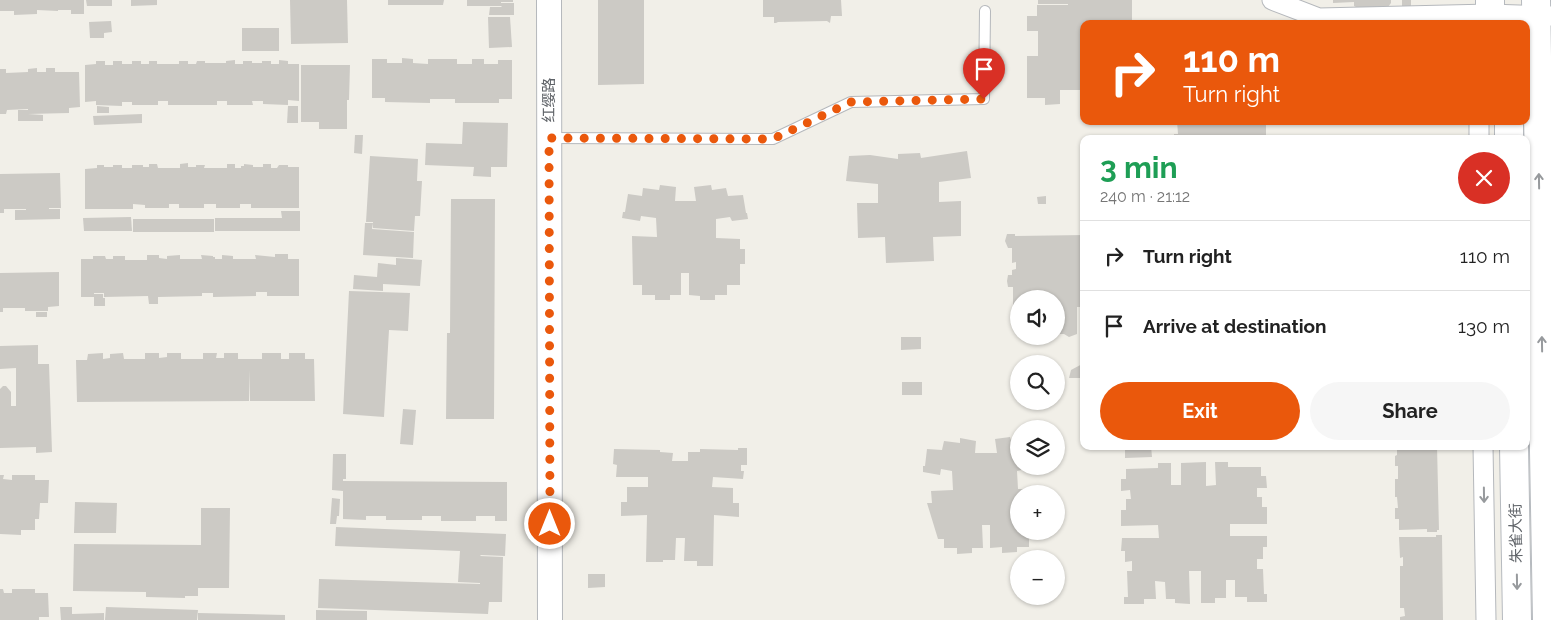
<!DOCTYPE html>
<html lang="en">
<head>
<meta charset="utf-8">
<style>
  :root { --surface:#fff; --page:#f6f6f6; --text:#222; --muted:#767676; --line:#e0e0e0; --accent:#ea580c }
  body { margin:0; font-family:Raleway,"Noto Sans SC",sans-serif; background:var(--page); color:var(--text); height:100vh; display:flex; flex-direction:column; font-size:19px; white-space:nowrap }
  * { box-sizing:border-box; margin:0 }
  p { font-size:16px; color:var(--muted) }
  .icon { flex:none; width:28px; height:28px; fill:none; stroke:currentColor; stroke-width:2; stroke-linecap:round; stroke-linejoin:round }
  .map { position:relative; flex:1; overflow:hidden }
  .details { position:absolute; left:1080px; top:135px; width:450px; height:315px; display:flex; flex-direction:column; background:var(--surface); border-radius:10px; box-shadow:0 1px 4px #0004 }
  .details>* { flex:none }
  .hud { position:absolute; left:1080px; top:20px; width:450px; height:105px; border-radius:10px; box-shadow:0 1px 4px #0004; background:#ea580c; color:#fff; overflow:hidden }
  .tools { position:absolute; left:1010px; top:290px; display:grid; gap:10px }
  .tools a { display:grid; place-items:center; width:55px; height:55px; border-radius:50%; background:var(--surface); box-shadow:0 1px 4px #0004; font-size:25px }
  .pin { position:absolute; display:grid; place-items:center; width:42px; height:42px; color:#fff; margin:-51px -21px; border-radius:50% 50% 50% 0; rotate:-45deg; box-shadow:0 0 5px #0007 }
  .pin .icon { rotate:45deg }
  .me { position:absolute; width:55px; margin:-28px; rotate:0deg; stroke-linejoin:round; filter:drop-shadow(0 0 4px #0008) }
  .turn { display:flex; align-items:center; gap:18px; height:105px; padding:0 20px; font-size:22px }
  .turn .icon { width:65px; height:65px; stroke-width:2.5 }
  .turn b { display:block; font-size:35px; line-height:42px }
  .round { display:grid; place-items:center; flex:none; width:52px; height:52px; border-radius:26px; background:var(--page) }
  .overview { display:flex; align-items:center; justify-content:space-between; height:85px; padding:0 20px }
  h1 { font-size:30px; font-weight:700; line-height:38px; color:#1e9e55 }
  .cta { display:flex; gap:10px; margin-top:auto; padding:10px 20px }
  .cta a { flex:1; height:58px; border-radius:30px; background:var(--accent); color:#fff; font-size:20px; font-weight:700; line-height:58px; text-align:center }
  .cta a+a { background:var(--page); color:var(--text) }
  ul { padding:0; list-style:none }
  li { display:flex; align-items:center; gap:15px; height:70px; padding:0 20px; border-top:1px solid var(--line) }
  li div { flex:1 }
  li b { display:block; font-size:19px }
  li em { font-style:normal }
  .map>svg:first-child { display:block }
  .building { fill:#cccac5 }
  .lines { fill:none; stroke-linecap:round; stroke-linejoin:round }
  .service-casing { stroke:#b5b8bc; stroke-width:12 }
  .minor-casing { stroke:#b5b8bc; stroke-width:21 }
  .tertiary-casing { stroke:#b5b8bc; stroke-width:26 }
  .secondary-casing { stroke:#b6babf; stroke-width:30 }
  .service { stroke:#fff; stroke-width:10 }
  .minor { stroke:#fff; stroke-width:19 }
  .tertiary { stroke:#fff; stroke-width:24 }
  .secondary { stroke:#fff; stroke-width:28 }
  .oneway { stroke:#979a9d }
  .route { stroke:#ea580c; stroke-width:9; stroke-dasharray:0 16.2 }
  .labels { text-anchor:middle; stroke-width:4; stroke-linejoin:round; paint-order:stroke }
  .street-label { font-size:15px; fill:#5f6368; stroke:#fff }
</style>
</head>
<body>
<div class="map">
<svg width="1551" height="620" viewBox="0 0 1551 620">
  <rect width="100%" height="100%" fill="#f1efe8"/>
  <g class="building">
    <path d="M0,0H84V14H71V10H58V11L37,10V14L14,15V11H0Z"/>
    <path d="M86,0H112V6H87Z"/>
    <path d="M131,0H157V5L131,6Z"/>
    <path d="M290,0H347L348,43L291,44Z"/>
    <path d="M388,0H444L443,5H388Z"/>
    <path d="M467,0H513V2H501V3H514V15H489L490,7H501L502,6H467Z"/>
    <path d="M598,0H644V84L598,85Z"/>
    <path d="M763,0H841L842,16H831L830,23L827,21L778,22L776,23H774V17H763Z"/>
    <path d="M1038,0H1132V24H1084V90H1060V104L1045,105V98H1027V56H1038V31H1027V16H1037V5H1068V4H1038Z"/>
    <path d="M1333,0H1391V3L1388,7L1358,8L1354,6V2L1333,3Z"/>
    <rect x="1402" y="0" width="9" height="7"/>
    <path d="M488,17H510L512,47L489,48Z"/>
    <path d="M111,21L112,32L104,33V38H90L89,22Z"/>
    <rect x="242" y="28" width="37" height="23"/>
    <path d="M402,58L413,59V63L428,64V59H457V64H472V59H484V64H498V60H512V99H499V103H455V99H430V103L385,102V98H372V59H387V63H402Z"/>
    <path d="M235,60V64H243V61H252V63H262V61H271V64H279V60L288,61V64H299V101L288,100V105L263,104V101H252L253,105H227V101H217V105H168V101H158V105H132V102H122V106L96,105V101L85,102V65L96,64V61H105V65H113V61H122V64H132V61H141V64H149V61H157V64H179V61H188V64H196L197,61H205V63H226V61Z"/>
    <path d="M301,65H350L349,100H347V129H319V122H301Z"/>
    <path d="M37,68V72H46V68H55V72H79L80,107L69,108V113L28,114L43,115V121H18V110H28V109L7,110L6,114H0V69H6V73L28,72V69Z"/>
    <path d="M97,106L109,107V113H97Z"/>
    <path d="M288,106H298V123H287Z"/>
    <path d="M142,114V123L94,125L93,116Z"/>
    <path d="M1177,121H1266V137H1262V139H1174V134H1178Z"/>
    <path d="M463,122L508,123L507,167H491V177L473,176L474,167L425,165L426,143L462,144Z"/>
    <path d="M355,135H363L362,154L354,153Z"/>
    <path d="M967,151L971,178L939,182V202L961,201V236L933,237L934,261L886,263L885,237L858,238L857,203H878V184L846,181L849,156L870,155L898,159V154L920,153L921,158Z"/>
    <path d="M370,156L418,159L417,181H422L420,216H415L414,231L373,228V222H366Z"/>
    <path d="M188,163V167H196V165H205L204,168H227V164H235V168H241V166H244V164L253,165V167H263V164H271V168H277L279,165H288V167H299V208H251V204H240V208H216V204H204V208H179V204H169V208H145V205L133,204V209H85V169L97,168V165H104V167H113V165H122V168H132V165H143V167H149V164H157L158,168H180V164Z"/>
    <path d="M60,173L61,208H49V209H60V219L15,220V210H26V209H4V213H0V174Z"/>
    <path d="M660,185L676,187L675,201H696L694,187L711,185L712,190L726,188L728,196L743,195L746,213H747L748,219L732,221L730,217L716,219V238L740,239V249H745V264H740V285H727V295H715V300H700V296L689,295V273H681V295H670V300H655V295H642V285H633L632,236L657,237L656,218L641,216L640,221L622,218L623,212H625L628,194L642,196L643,188L659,190Z"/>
    <path d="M1046,196V204H1038L1037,197Z"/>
    <path d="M451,199H495L494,419H446L447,333H450Z"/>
    <path d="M281,211H300V231H215V218H282Z"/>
    <path d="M131,217L132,231H84L83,218Z"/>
    <rect x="133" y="219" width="81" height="13"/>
    <path d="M365,223H373L372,229L414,232L413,258L363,255Z"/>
    <path d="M1007,234H1015V236L1084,235V307H1077V334L1069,337L1064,334H1056V299H1019V316L1013,315V287H1008L1007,281L1008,275H1012V270L1016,269V262L1012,263V248H1008L1005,241Z"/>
    <path d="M275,254H288V259H299V296H267V292H256V296L213,297V293H202V296L158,297V304H149L148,296L104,297V293H94V294H103V298H105V306H94V297H81V259H93V256H105L106,259H113V256H125V260H147V255H159V258L167,259V256L180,255V259H202L201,255L213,256V257H215V259H222V255L233,256V259H256L255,255L275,257Z"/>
    <path d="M396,258L422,260L420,286L383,284V291L353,289L354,275L377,277L378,263L396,265Z"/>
    <path d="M59,272V306L48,307V311H25V308H3V312H0V273Z"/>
    <path d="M349,291L410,293L408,331L389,330L384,417L343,414Z"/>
    <rect x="36" y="312" width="11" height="5"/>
    <path d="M901,337H921V349L901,350Z"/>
    <path d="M38,345V364H49L52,452L36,453V447L0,448V389L3,386H6L11,392V406H16V368L0,369V346Z"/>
    <path d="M103,353V359L110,358V354L123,353L124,359H145V353H159V358L167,357V353H181V359H203V353H217L216,358H224V353H238V359H262V353H281V359H289V353H305V359H314L315,401H250V370L249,401L77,402L76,360H87L88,354Z"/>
    <path d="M1084,363V378H1069L1071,370Z"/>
    <rect x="902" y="382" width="20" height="13"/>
    <path d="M403,409L416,410L413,445L400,444Z"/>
    <path d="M1010,437L1012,443L1019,441V466H1048V470L1031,473L1030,468L1017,471L1018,489H1040V494H1019V531H1041V537H1029V547H1017V552L1002,553V547L990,548V525H982L983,548H972V553L957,554V548H944V539H938L927,503H932L931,491L953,490L952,471L941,469L940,475L923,472V466H925L927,449L942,450L944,441L960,443V438L976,441L975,453H997L995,439Z"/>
    <path d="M1125,446H1151L1152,457L1125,458Z"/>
    <path d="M1397,446H1437L1439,530H1437V532H1427V529L1399,530V519H1395V508H1398L1397,497H1395V479H1398V466H1395V456L1397,455Z"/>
    <path d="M738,448H747V465H741V471H744L743,479L713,477L712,487L733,488V503H739V517L714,515L713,566H697V561H684L685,538H676L675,560H663V562H646L647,515L621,516V502H627V487H648V477H616L617,465L613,464L614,449L660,450V452L673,453L672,461H688V452H700V449L738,450Z"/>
    <path d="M333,454H346V479H343V481L507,482V521H495V516H476V521H441V516H422V520H386V516H366V520L343,519V491L332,490Z"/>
    <path d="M1206,462V486L1216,485L1215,462H1228V467H1261V476H1266L1267,488H1257V497H1262V507H1267V524H1230V536H1267V547H1263V559H1257V569H1263L1264,594H1267V602H1247V597H1235V580H1226V598H1215V603H1201V571H1189L1190,604L1175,603V599H1166L1165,582L1155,581L1156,599H1144V604H1124V597H1128L1127,571H1132V561L1125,562V551H1121L1122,538H1159L1158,525L1121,526V510H1126V499H1131L1130,490L1121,491V479H1126V469L1158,468V463H1171V485H1181V463Z"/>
    <path d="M0,475H4L3,479L12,480V475H35V480H49L48,503H40L39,519H35V530H21V535L0,534Z"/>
    <path d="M332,498L340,499L339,516H337L336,524H330Z"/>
    <path d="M75,502L117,503L116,533H74Z"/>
    <path d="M201,508H230L229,588H198V596H185V598L146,597V592L73,591L74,544L201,545Z"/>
    <path d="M336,527L506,534L505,556L481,555L480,556L503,557L502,602H489L488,614L318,608L319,579L480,584V583L458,582L460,551L335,546Z"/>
    <path d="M1436,535H1442L1443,620H1400V617L1405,616L1404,608H1400V566H1403V557L1400,558L1399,537H1436Z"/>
    <path d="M588,574H605V587L588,588Z"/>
    <path d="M0,589H3L4,593H12V589H35V593H48L49,617H39V620H0Z"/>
    <path d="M60,607H72V614L104,613V620H61Z"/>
    <path d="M106,607L198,610L197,620H105Z"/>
    <path d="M316,610L367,611V620H316Z"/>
    <path d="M198,613L285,615V620H198Z"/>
  </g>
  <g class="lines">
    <defs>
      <path id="service" d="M549,138L773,139L851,102L984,99L985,11"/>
      <g id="minor">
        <path d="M1272,0L1319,18L1490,14L1551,16"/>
        <path d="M1479,121V139"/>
        <path d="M1483,446L1486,620"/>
      </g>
      <path id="tertiary" d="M549,0L550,620"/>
      <g id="secondary">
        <path d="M1490,0V14L1498,24"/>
        <path d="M1536,0L1547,620"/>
        <path d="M1509,121V139"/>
        <path d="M1514,446L1517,620"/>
      </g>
    </defs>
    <use href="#service" class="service-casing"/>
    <use href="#minor" class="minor-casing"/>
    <use href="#tertiary" class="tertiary-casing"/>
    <use href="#secondary" class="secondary-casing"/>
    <use href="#service" class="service"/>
    <use href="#minor" class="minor"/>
    <use href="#tertiary" class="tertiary"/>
    <use href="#secondary" class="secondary"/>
  </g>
  <defs><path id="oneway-shaft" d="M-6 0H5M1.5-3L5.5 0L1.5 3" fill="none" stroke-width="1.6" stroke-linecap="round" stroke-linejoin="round" transform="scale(1.25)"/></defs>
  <g class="oneway">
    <use href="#oneway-shaft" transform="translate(1539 181) rotate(-91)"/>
    <use href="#oneway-shaft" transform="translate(1542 344) rotate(-91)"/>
    <use href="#oneway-shaft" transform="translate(1484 495) rotate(89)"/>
    <use href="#oneway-shaft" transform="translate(1517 582) rotate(89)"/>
  </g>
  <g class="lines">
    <path class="route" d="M550,524L549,138L773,139L851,102L984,99"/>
  </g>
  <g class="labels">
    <g class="street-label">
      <text transform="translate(549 100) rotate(-90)" y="5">红缨路</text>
      <text transform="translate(1516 533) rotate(-91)" y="5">朱雀大街</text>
    </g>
  </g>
</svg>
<div class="tools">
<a><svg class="icon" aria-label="sound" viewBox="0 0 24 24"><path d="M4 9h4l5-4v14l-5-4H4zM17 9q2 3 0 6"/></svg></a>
<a><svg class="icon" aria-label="search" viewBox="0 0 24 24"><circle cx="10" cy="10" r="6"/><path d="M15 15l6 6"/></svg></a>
<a><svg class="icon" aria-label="layers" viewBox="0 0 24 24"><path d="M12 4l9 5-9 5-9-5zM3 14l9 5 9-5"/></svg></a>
<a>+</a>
<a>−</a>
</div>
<div class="pin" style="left:984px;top:99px;background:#d93025"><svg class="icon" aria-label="arrive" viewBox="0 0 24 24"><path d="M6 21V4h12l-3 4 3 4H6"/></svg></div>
<svg class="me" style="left:550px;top:524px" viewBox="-20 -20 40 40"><circle r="17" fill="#ea580c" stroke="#fff" stroke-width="3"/><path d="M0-11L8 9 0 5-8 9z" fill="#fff"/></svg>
<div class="hud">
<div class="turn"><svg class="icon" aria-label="right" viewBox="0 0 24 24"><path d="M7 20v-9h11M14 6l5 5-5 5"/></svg><div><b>110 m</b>Turn right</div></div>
</div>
<section class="details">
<div class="overview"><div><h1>3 min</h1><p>240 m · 21:12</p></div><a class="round" style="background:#d93025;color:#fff"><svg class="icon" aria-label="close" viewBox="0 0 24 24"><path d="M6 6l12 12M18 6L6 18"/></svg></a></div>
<ul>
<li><svg class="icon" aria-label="right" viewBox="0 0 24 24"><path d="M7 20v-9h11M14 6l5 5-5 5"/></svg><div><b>Turn right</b></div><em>110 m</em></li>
<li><svg class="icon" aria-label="arrive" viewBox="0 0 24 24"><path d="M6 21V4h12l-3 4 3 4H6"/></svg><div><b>Arrive at destination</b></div><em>130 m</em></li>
</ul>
<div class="cta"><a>Exit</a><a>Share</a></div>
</section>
</div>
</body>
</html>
